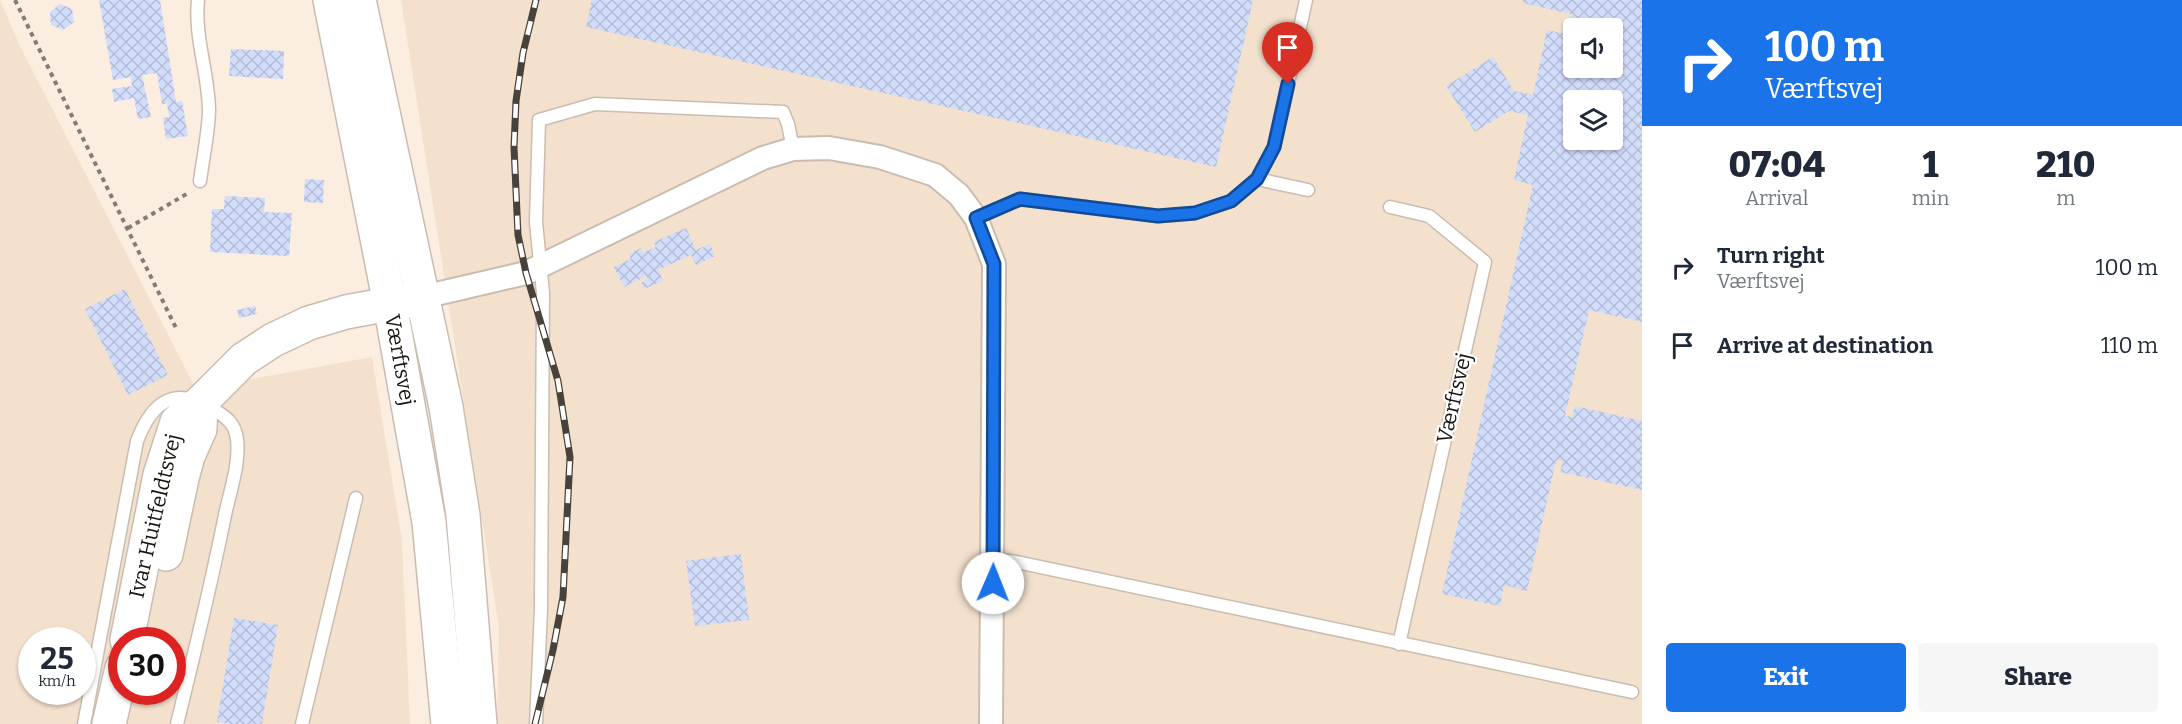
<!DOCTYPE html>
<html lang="en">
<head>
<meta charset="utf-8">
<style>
  :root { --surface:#fff; --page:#f6f6f7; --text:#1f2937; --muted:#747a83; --accent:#1a73e8 }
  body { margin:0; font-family:Bitter,serif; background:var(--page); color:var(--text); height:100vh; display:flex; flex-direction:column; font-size:22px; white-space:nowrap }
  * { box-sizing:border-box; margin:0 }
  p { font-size:20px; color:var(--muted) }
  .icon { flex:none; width:33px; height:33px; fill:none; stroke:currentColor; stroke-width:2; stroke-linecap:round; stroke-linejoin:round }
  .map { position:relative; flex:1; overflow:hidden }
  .sheet { display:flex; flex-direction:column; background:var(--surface); width:540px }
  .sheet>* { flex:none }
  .guide { background:#1a73e8; color:#fff; overflow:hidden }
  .tools { position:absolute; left:1563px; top:18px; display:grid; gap:12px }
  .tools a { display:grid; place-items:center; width:60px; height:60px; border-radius:6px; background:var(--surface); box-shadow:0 2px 4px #0004; font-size:30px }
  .speed { position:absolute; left:18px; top:627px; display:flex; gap:12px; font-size:30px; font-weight:700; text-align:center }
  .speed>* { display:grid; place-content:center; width:78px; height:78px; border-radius:50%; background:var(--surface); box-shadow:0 2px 4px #0004; line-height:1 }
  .speed small { font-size:15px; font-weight:400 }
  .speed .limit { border:9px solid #d22; background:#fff; color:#111 }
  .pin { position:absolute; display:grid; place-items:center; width:51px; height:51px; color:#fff; margin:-62px -26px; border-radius:50% 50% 50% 0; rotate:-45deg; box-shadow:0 0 6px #0007 }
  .pin .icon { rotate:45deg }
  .me { position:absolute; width:66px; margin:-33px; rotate:1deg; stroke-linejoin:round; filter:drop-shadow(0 0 4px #0008) }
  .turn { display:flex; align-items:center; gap:21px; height:126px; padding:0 24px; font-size:27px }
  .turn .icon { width:78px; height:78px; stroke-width:2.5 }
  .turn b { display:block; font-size:42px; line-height:51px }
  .eta { display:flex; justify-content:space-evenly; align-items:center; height:102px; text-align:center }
  .eta b { font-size:36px; font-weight:800; line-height:42px }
  .action { display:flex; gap:12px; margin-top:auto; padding:12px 24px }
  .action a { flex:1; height:69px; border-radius:6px; background:var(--accent); color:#fff; font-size:24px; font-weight:800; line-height:69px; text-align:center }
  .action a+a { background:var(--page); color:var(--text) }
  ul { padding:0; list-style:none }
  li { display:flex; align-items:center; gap:18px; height:78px; padding:0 24px }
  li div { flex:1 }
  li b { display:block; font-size:22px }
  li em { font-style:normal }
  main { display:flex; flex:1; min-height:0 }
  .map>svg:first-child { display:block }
  .built { fill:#f3e1cd; fill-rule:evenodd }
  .building { fill:url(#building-cross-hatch); fill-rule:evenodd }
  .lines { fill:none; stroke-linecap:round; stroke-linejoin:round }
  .lane-casing { stroke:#cabdb0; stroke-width:15 }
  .street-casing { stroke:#cabdb0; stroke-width:26 }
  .secondary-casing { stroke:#cabdb0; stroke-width:36 }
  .path { stroke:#857d73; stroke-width:4; stroke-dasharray:4.5 4.5; stroke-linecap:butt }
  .lane { stroke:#fff; stroke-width:12 }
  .street { stroke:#fff; stroke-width:22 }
  .secondary { stroke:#fff; stroke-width:33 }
  .rail-casing { stroke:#48423b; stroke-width:7 }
  .rail { stroke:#fff; stroke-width:4.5; stroke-dasharray:14; stroke-linecap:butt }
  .route-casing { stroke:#114b97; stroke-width:15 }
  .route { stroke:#1a73e8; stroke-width:10 }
  .labels { text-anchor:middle; stroke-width:4.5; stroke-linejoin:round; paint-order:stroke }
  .street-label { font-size:21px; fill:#191510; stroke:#fff }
</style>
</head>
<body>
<main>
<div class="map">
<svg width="1642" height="724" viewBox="0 0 1642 724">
  <defs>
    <pattern id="building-cross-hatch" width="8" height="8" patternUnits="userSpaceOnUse" patternTransform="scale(1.5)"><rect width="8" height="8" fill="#d2dcfb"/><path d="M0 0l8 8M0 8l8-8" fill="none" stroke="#b4bcd6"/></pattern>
  </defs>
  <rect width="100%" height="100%" fill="#fbeee0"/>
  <g class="built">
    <path d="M0,0L20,46L196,389L372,357L402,540L410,724H0ZM32,640H82V692H32ZM122,640H172V692H122Z"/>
    <path d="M401,0H1642V724H497L499,628ZM1574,28H1612V68H1574ZM1574,100H1612V140H1574Z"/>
  </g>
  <g class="building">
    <path d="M99,0H160L176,102L182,101L188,136L166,139L163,118L169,117L167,104H162L157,73L142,75L151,117L138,119L134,98L114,102L112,89L132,86L131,77L113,80Z"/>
    <path d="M592,0H1253L1216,167L586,27Z"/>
    <path d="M1523,0H1642V322L1589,310L1565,416L1572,417L1575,406L1642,421V490L1560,472L1563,461L1556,460L1527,591L1504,585L1500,606L1442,594L1533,185L1514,180L1528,115L1509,111L1475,132L1446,86L1493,57L1514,91L1533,95L1547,30L1566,34L1571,14L1523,3ZM1574,28H1612V68H1574ZM1574,100H1612V140H1574Z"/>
    <path d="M60,4L72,9L74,22L63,30L51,25L50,12Z"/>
    <path d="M231,49L284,51L283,79L229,76Z"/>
    <path d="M305,179L324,180L323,203L304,202Z"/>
    <path d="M225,196L265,198L264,212L292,213L289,256L210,252L212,209H224Z"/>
    <path d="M686,228L696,250L710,244L715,256L696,265L691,255L658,270L663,281L644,289L641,283L648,279L646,276L624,287L614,267L631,259L629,254L641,248L643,253L656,247L654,242Z"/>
    <path d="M125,289L168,375L128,395L85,309Z"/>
    <path d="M255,306L257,314L239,318L237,310Z"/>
    <path d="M741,554L749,620L695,626L686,561Z"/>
    <path d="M234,618L278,625L262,724H231L217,722Z"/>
  </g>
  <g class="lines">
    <defs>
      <g id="lane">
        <path d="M198,0C194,38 209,74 209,112C208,135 203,158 200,181"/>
        <path d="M1257,179L1308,190"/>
        <path d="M1390,207L1429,216L1485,262L1399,644"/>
        <path d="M976,218L1020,199L1158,216L1195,213L1231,201L1257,179L1274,147L1306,0"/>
        <path d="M993,559L1017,562L1632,692"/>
        <path d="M84,724L137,441C152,402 174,385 213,409C226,417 235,423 237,439C240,464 230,491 225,515C211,585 194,655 177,724"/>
        <path d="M302,724L356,498"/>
        <path d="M536,724L541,609L543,293L536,222L539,120L595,104L783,112L788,124L793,149"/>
      </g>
      <path id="street" d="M423,297L526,273L763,158L793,149L829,148L880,157L935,175L959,195L976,218L994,264L991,724"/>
      <g id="secondary">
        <path d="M330,0L390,304L429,522L448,724"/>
        <path d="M359,0L446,407L463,515L480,724"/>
        <path d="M166,554L182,478L188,456L200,429L201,402"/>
        <path d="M127,640L160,475L177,422L201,402L244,359L273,340L309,323L346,312L411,300"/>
        <path d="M109,724L122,668"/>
      </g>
    </defs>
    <use href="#lane" class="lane-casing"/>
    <use href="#street" class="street-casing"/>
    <use href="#secondary" class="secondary-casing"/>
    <g class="path">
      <path d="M15,0L177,330"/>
      <path d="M128,228L190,192"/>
    </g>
    <use href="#lane" class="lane"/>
    <use href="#street" class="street"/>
    <use href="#secondary" class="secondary"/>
    <defs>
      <path id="rail" d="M535,724L553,650L563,597L570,457L558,381L526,273L518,235L514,147L516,101L523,53L536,0"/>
    </defs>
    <use href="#rail" class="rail-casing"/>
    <use href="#rail" class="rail"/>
  </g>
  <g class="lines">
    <defs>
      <path id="route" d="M993,583L994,264L976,218L1020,199L1158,216L1195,213L1231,201L1257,179L1274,147L1288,84"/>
    </defs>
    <use href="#route" class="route-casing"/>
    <use href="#route" class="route"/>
  </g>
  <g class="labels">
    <g class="street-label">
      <text transform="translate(400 360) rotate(80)" y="7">Værftsvej</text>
      <text transform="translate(1454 398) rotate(-77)" y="7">Værftsvej</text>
      <text transform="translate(155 516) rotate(-77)" y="7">Ivar Huitfeldtsvej</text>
    </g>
  </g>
</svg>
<div class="tools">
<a><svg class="icon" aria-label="sound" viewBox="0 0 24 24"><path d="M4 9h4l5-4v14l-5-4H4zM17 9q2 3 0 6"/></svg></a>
<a><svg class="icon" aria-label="layers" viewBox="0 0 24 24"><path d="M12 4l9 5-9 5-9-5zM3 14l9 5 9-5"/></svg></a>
</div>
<div class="speed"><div>25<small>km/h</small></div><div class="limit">30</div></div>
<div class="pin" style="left:1288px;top:84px;background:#d93025"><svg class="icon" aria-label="arrive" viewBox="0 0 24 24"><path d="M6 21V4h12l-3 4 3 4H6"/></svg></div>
<svg class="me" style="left:993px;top:583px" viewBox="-20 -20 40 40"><circle r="19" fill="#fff"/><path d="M0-13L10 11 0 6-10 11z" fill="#1a73e8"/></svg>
</div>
<section class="sheet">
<div class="guide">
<div class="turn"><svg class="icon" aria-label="right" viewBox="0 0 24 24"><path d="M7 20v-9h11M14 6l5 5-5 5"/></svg><div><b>100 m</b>Værftsvej</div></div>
</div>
<div class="eta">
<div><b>07:04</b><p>Arrival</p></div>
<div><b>1</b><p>min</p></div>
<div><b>210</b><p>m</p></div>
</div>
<ul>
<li><svg class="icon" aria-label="right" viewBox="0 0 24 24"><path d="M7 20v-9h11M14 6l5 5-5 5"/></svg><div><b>Turn right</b><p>Værftsvej</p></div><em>100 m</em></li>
<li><svg class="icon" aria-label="arrive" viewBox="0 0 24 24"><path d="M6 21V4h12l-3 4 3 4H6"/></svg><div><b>Arrive at destination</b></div><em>110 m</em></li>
</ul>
<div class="action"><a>Exit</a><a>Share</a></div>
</section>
</main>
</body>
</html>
